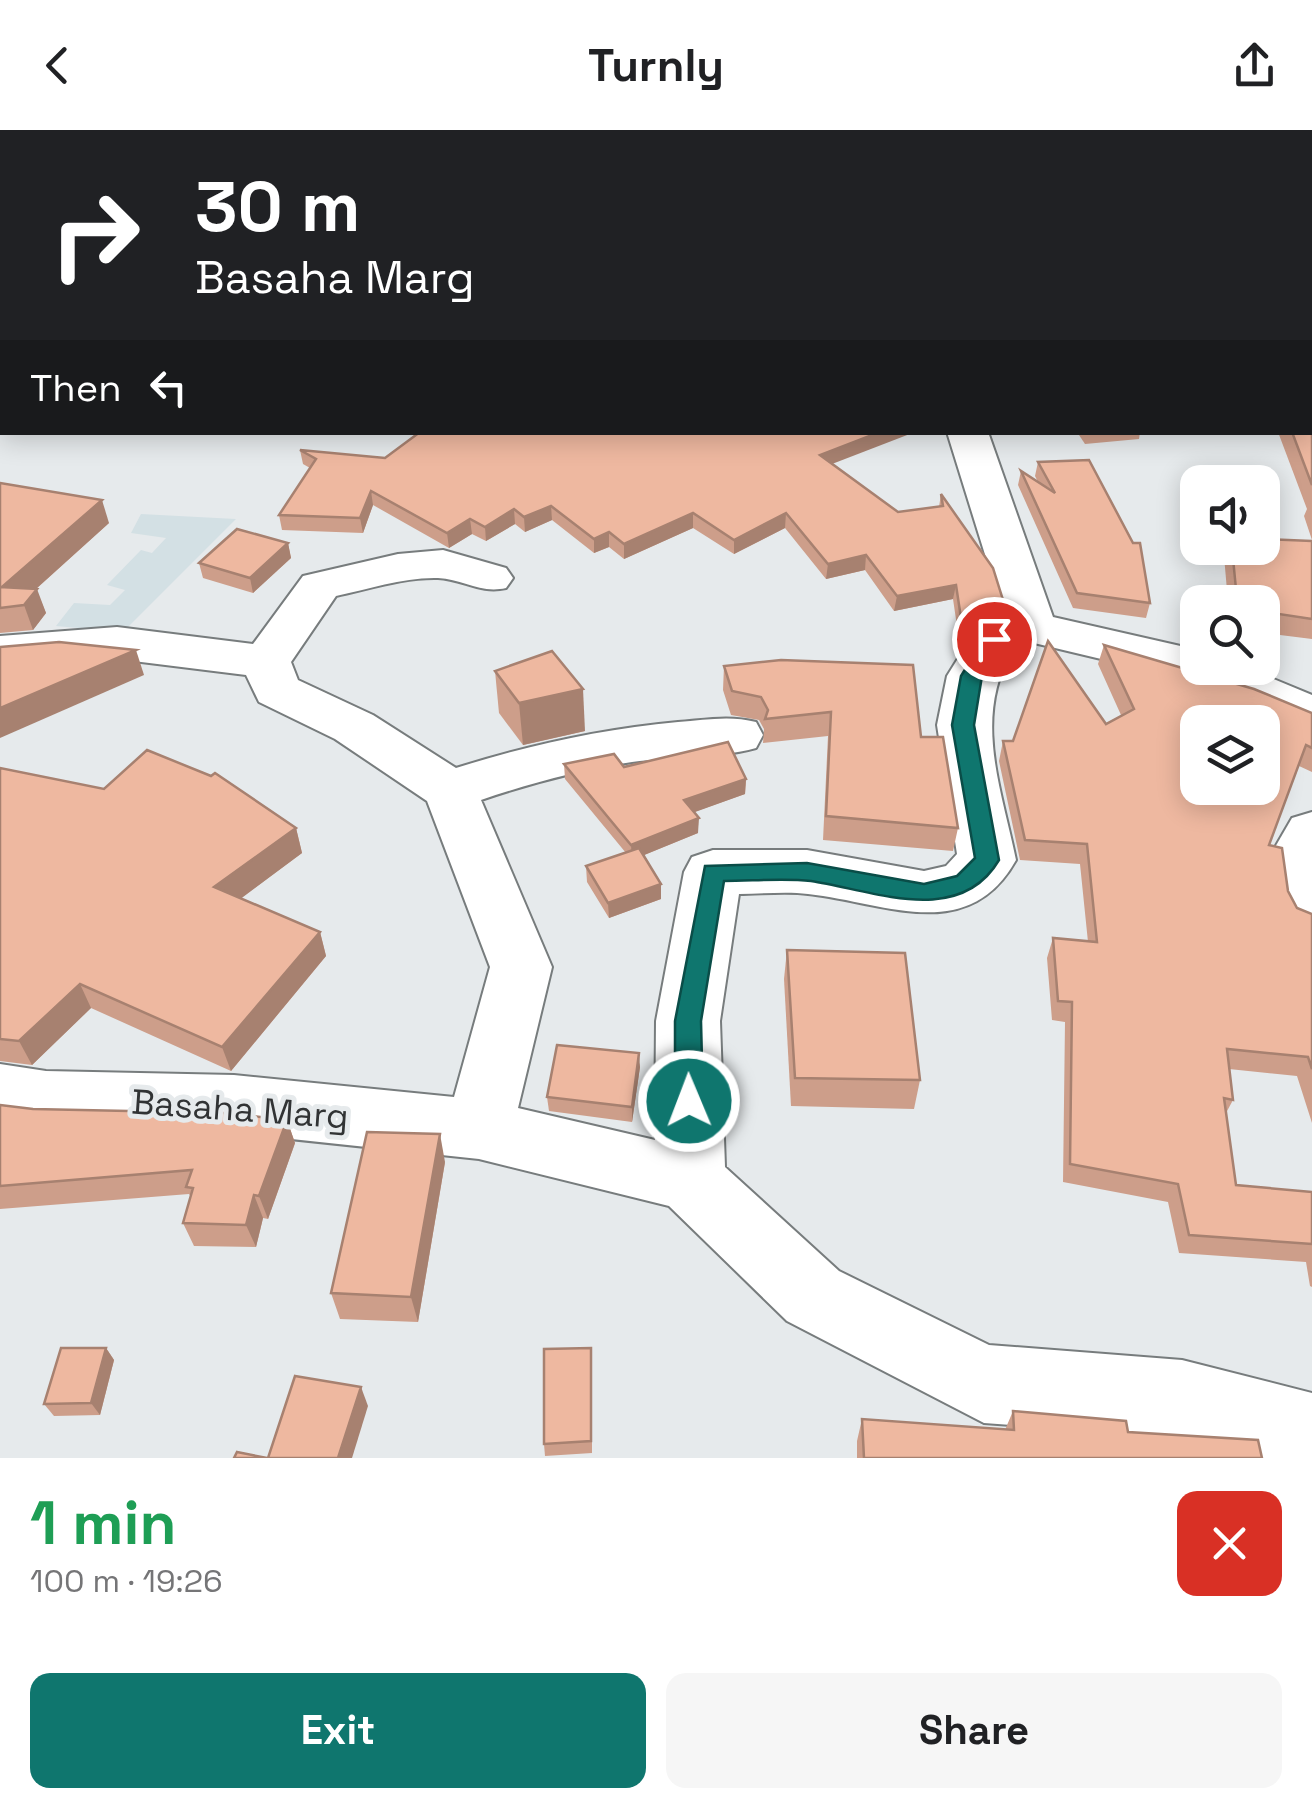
<!DOCTYPE html>
<html lang="en">
<head>
<meta charset="utf-8">
<style>
  :root { --surface:#fff; --page:#f6f6f6; --text:#202124; --muted:#757577; --accent:#0f766e }
  body { margin:0; font-family:"Space Grotesk",sans-serif; background:var(--page); color:var(--text); height:100vh; display:flex; flex-direction:column; font-size:38px; white-space:nowrap }
  * { box-sizing:border-box; margin:0 }
  p { font-size:32px; color:var(--muted) }
  .icon { flex:none; width:55px; height:55px; fill:none; stroke:currentColor; stroke-width:2; stroke-linecap:round; stroke-linejoin:round }
  .map { position:relative; height:1328px; overflow:hidden }
  .drawer { display:flex; flex-direction:column; background:var(--surface); flex:1 }
  .drawer>* { flex:none }
  .hud { position:absolute; left:0px; top:0px; width:1312px; height:305px; box-shadow:0 5px 25px #0003; background:#202124; color:#fff; overflow:hidden }
  .fabs { position:absolute; left:1180px; top:335px; display:grid; gap:20px }
  .fabs a { display:grid; place-items:center; width:100px; height:100px; border-radius:20px; background:var(--surface); box-shadow:0 5px 25px #0003; font-size:50px }
  .pin { position:absolute; display:grid; place-items:center; width:85px; height:85px; color:#fff; margin:-42px; border:5px solid #fff; border-radius:50%; box-shadow:0 2px 10px #0007 }
  .me { position:absolute; width:110px; margin:-55px; rotate:359deg; stroke-linejoin:round; filter:drop-shadow(0 0 8px #0008) }
  .turn { display:flex; align-items:center; gap:35px; height:210px; padding:0 30px; font-size:45px }
  .turn .icon { width:130px; height:130px; stroke-width:2.5 }
  .turn b { display:block; font-size:70px; line-height:85px }
  .then { display:flex; align-items:center; height:95px; padding:0 30px; background:#0003; gap:20px; font-size:38px }
  .round { display:grid; place-items:center; flex:none; width:105px; height:105px; border-radius:20px; background:var(--page) }
  .overview { display:flex; align-items:center; justify-content:space-between; height:170px; padding:0 30px }
  h1 { font-size:60px; font-weight:700; line-height:75px; color:#1e9e55 }
  .cta { display:flex; gap:20px; margin-top:auto; padding:20px 30px }
  .cta a { flex:1; height:115px; border-radius:20px; background:var(--accent); color:#fff; font-size:40px; font-weight:700; line-height:115px; text-align:center }
  .cta a+a { background:var(--page); color:var(--text) }
  header { display:flex; justify-content:space-between; align-items:center; height:130px; padding:0 30px; background:var(--surface); font-size:45px; font-weight:700 }
  .map>svg:first-child { display:block }
  .built { fill:#d3e0e4 }
  .lines { fill:none; stroke-linecap:round; stroke-linejoin:round }
  .street-casing { stroke:#777c7d; stroke-width:4 }
  .secondary-casing { stroke:#777c7d; stroke-width:59 }
  .street { fill:#fff; fill-rule:evenodd }
  .secondary { stroke:#fff; stroke-width:55 }
  .wall { fill:#cd9e8a }
  .shaded-wall { fill:#a78170 }
  .building { fill:#eeb8a0; stroke:#a78170; stroke-width:2.5; fill-rule:evenodd }
  .route { fill:#0f766e; stroke:#0a4d48; stroke-width:2.5 }
  .labels { text-anchor:middle; stroke-width:10; stroke-linejoin:round; paint-order:stroke }
  .near-street-label { font-size:35px; fill:#313334; stroke:#e6eaec }
</style>
</head>
<body>
<header><svg class="icon" aria-label="back" viewBox="0 0 24 24"><path d="M15 5l-7 7 7 7"/></svg>Turnly<svg class="icon" aria-label="share" viewBox="0 0 24 24"><path d="M12 15V3M7 8l5-5 5 5M5 13v7h14v-7"/></svg></header>
<div class="map">
<svg width="1312" height="1328" viewBox="0 0 1312 1328">
  <rect width="100%" height="100%" fill="#e6eaec"/>
  <path class="built" d="M141,384L236,389L123,502L56,496L74,473L110,475L125,460L107,455L141,420L152,423L166,408L131,403Z"/>
  <g class="lines">
    <defs>
      <g id="street">
        <path d="M386,0H424L426,2H388Z"/>
        <path d="M756,0H819L821,2H758Z"/>
        <path d="M1079,0H1109V2H1080Z"/>
        <path d="M947,302H988L1053,487L1198,520V538H1247L1312,565V602L1185,549L1034,513L1012,520C973,588 1001,657 1016,730C968,816 884,772 808,764C786,761 762,764 739,764L720,891L725,1037L839,1141L989,1215L1182,1230L1312,1263V1328H1256L1182,1308L984,1293L787,1191L669,1076L479,1029L234,1003L46,999L0,992V934L46,941L234,945L454,967L490,837L427,671L335,609L259,572L246,545L117,529L0,538V506L117,497L253,514L303,446L398,424L443,420L506,438L513,448L506,458C480,464 463,449 438,448C404,447 369,459 336,466L291,532L298,550L373,585L456,638C529,615 602,599 678,592C705,590 730,585 756,592L763,605L756,618C716,629 673,626 632,632C580,640 531,653 481,670L552,837L518,978L655,1010L656,891L684,742L692,727L713,720H807L924,741L946,736L957,724L937,595L947,546L977,498L1005,489Z"/>
        <path d="M1312,682V803L1291,796L1282,780L1274,719L1292,688Z"/>
      </g>
      <g id="secondary">
        <path d="M593,2L597,0"/>
        <path d="M0,238L2,237"/>
      </g>
    </defs>
    <use href="#street" class="street-casing"/>
    <use href="#secondary" class="secondary-casing"/>
    <use href="#street" class="street"/>
    <use href="#secondary" class="secondary"/>
  </g>
  <g class="wall">
    <path d="M4,0H387V2H5Z"/>
    <path d="M1312,101V410L1304,386L1307,379L1278,302H1310Z"/>
    <path d="M2,244V268L0,262V245Z"/>
    <path d="M1077,302H1140L1139,309L1085,314Z"/>
    <path d="M300,320L385,328L832,334L898,382L939,377L941,364L1003,470L1000,485L976,494L969,504L958,503L953,469L894,481L865,440L826,449L785,398L734,424L693,398L624,429L609,417L594,423L552,390L525,402L515,394L486,411L472,404L449,418L373,375L363,403L282,400L279,385L310,338L303,334Z"/>
    <path d="M1038,332L1150,473L1146,488L1073,478L1018,355L1021,341L1038,352L1035,346Z"/>
    <path d="M0,353L109,393L36,459L46,483L33,500L0,503Z"/>
    <path d="M1312,411V509L1264,503L1262,472H1228L1224,426L1227,418H1262Z"/>
    <path d="M288,413L291,428L253,463L203,448L199,433Z"/>
    <path d="M1104,515L1312,583V642L1299,636L1269,715L1288,761L1297,778L1312,784V993L1297,946L1229,939L1233,970L1226,983L1236,1055L1312,1062V1157L1310,1156L1306,1132L1179,1123L1168,1072L1063,1052L1065,892L1052,890L1047,828L1053,808L1088,812L1080,734L1020,730L999,631L1003,611H1013L1106,594L1121,585L1098,534Z"/>
    <path d="M724,536L921,607L958,698L953,721L823,710L828,606L763,613L764,599L759,590L731,585L723,560Z"/>
    <path d="M495,541L585,601L523,615L499,583Z"/>
    <path d="M564,634L746,649L745,664L694,682L698,703L644,725L661,754V769L609,788L587,752L586,736L626,723L565,649Z"/>
    <path d="M0,638L296,698L302,723L241,768L320,802L326,826L231,941L91,878L32,935L0,931Z"/>
    <path d="M787,820L920,950L914,979L791,976L784,849Z"/>
    <path d="M640,937L632,992L549,981L547,967Z"/>
    <path d="M0,975L33,979L287,990L295,1013L268,1089L263,1088L256,1117L194,1116L183,1093L191,1067L189,1064L0,1079Z"/>
    <path d="M445,1032L418,1192L340,1189L331,1163Z"/>
    <path d="M106,1218L114,1230L100,1285L54,1286L44,1274Z"/>
    <path d="M592,1231V1323L545,1326L544,1314Z"/>
    <path d="M1013,1281L1128,1302L1262,1328H857V1311L862,1289L1005,1300Z"/>
  </g>
  <g class="shaded-wall">
    <path d="M354,0H387V2H349Z"/>
    <path d="M880,302H915L819,339L820,325Z"/>
    <path d="M371,361L373,375L363,403L360,388Z"/>
    <path d="M102,370L109,393L17,476L2,457Z"/>
    <path d="M551,376L552,390L525,402L524,387Z"/>
    <path d="M514,379L515,394L486,411L485,397Z"/>
    <path d="M693,383V398L624,429V414Z"/>
    <path d="M786,383L785,398L734,424V410Z"/>
    <path d="M470,389L472,404L449,418L447,403Z"/>
    <path d="M609,402V417L594,423V409Z"/>
    <path d="M288,413L291,428L253,463L250,448Z"/>
    <path d="M866,425L865,440L826,449L828,434Z"/>
    <path d="M956,455L953,469L894,481L897,466Z"/>
    <path d="M37,459L46,483L33,500L24,475Z"/>
    <path d="M1003,470L1000,485L976,494L969,504L972,489L979,480Z"/>
    <path d="M136,520L144,545L0,608V578Z"/>
    <path d="M583,559L585,601L523,615L519,573Z"/>
    <path d="M746,649L745,664L684,686V670Z"/>
    <path d="M699,688L698,703L632,730L631,715Z"/>
    <path d="M296,698L302,723L223,782L214,757Z"/>
    <path d="M661,754V769L609,788L608,773Z"/>
    <path d="M320,802L326,826L231,941L222,917Z"/>
    <path d="M80,854L91,878L32,935L19,911Z"/>
    <path d="M639,923L640,937L632,992V977Z"/>
    <path d="M287,990L295,1013L268,1089L259,1066Z"/>
    <path d="M440,1004L445,1032L418,1192L411,1167Z"/>
    <path d="M254,1065L263,1088L256,1117L246,1095Z"/>
    <path d="M106,1218L114,1230L100,1285L91,1273Z"/>
    <path d="M361,1257L368,1276L352,1328H338Z"/>
  </g>
  <g class="building">
    <path d="M22,0H354L349,2H17Z"/>
    <path d="M800,0H876V2H802Z"/>
    <path d="M1116,0H1189V2H1115Z"/>
    <path d="M2,10V186H0V11Z"/>
    <path d="M1310,101H1312V355L1292,302H1310Z"/>
    <path d="M420,302H880L820,325L898,382L943,376L941,364L993,438L1003,470L979,480L972,489L961,488L956,455L897,466L866,425L828,434L786,383L734,410L693,383L624,414L609,402L594,409L551,376L524,387L514,379L485,397L470,389L447,403L371,361L360,388L279,385L316,329L300,320L385,328Z"/>
    <path d="M1089,330L1133,413H1140L1150,473L1077,463L1021,341L1055,363L1038,332Z"/>
    <path d="M0,353L102,370L2,457L37,459L24,475L0,478Z"/>
    <path d="M237,399L288,413L250,448L199,433Z"/>
    <path d="M1262,409L1312,411V489L1272,483L1269,463L1236,459L1232,418H1262Z"/>
    <path d="M1048,511L1106,594L1134,579L1104,515L1254,559L1312,583V618L1306,615L1269,715L1282,718L1288,761L1297,778L1312,784V939L1308,927L1227,919L1233,970L1224,968L1236,1055L1312,1062V1114L1189,1105L1178,1054L1070,1034L1072,872L1058,871L1053,808L1097,812L1087,714L1025,710L1003,611H1013ZM1198,592H1262V658H1198Z"/>
    <path d="M59,512L136,520L0,578V517Z"/>
    <path d="M552,521L583,559L519,573L495,541Z"/>
    <path d="M781,530L913,535L921,607H943L958,698L826,686L831,582L765,589L768,580L761,567L732,561L724,536Z"/>
    <path d="M728,612L746,649L684,670L699,688L631,715L564,634L614,624L624,637Z"/>
    <path d="M147,620L211,646L215,643L296,698L214,757L320,802L222,917L80,854L19,911L0,909V638L104,659Z"/>
    <path d="M639,718L661,754L608,773L586,736Z"/>
    <path d="M787,820L905,823L920,950L795,948Z"/>
    <path d="M557,915L639,923L632,977L547,967Z"/>
    <path d="M0,975L33,979L225,983L287,990L259,1066L254,1065L246,1095L183,1093L193,1058L186,1057L192,1040L0,1056Z"/>
    <path d="M367,1002L440,1004L411,1167L331,1163Z"/>
    <path d="M61,1218H106L91,1273L44,1274Z"/>
    <path d="M591,1218V1311L544,1314V1219Z"/>
    <path d="M295,1246L361,1257L338,1328H268Z"/>
    <path d="M1013,1281L1126,1291L1128,1302L1258,1310L1262,1328H864L862,1289L1014,1300Z"/>
    <path d="M237,1322L267,1328H234Z"/>
  </g>
  <path class="route" d="M994,503L1004,509L982,546L974,595L999,730C959,798 872,760 811,751C783,748 752,751 724,751L701,891L703,971L699,979L689,983L679,979L675,971V891L705,736L807,733L924,754L957,746L975,728L952,595L961,546L987,504Z"/>
  <g class="labels">
    <g class="near-street-label">
      <text transform="translate(240 979) rotate(4)" y="12">Basaha Marg</text>
    </g>
  </g>
</svg>
<div class="fabs">
<a><svg class="icon" aria-label="sound" viewBox="0 0 24 24"><path d="M4 9h4l5-4v14l-5-4H4zM17 9q2 3 0 6"/></svg></a>
<a><svg class="icon" aria-label="search" viewBox="0 0 24 24"><circle cx="10" cy="10" r="6"/><path d="M15 15l6 6"/></svg></a>
<a><svg class="icon" aria-label="layers" viewBox="0 0 24 24"><path d="M12 4l9 5-9 5-9-5zM3 14l9 5 9-5"/></svg></a>
</div>
<div class="pin" style="left:994px;top:509px;background:#d93025"><svg class="icon" aria-label="arrive" viewBox="0 0 24 24"><path d="M6 21V4h12l-3 4 3 4H6"/></svg></div>
<svg class="me" style="left:689px;top:971px" viewBox="-20 -20 40 40"><circle r="17" fill="#0f766e" stroke="#fff" stroke-width="3"/><path d="M0-11L8 9 0 5-8 9z" fill="#fff"/></svg>
<div class="hud">
<div class="turn"><svg class="icon" aria-label="right" viewBox="0 0 24 24"><path d="M7 20v-9h11M14 6l5 5-5 5"/></svg><div><b>30 m</b>Basaha Marg</div></div>
<div class="then">Then<svg class="icon" aria-label="left" viewBox="0 0 24 24"><path d="M17 20v-9H6M10 6l-5 5 5 5"/></svg></div>
</div>
</div>
<section class="drawer">
<div class="overview"><div><h1>1 min</h1><p>100 m · 19:26</p></div><a class="round" style="background:#d93025;color:#fff"><svg class="icon" aria-label="close" viewBox="0 0 24 24"><path d="M6 6l12 12M18 6L6 18"/></svg></a></div>
<div class="cta"><a>Exit</a><a>Share</a></div>
</section>
</body>
</html>
